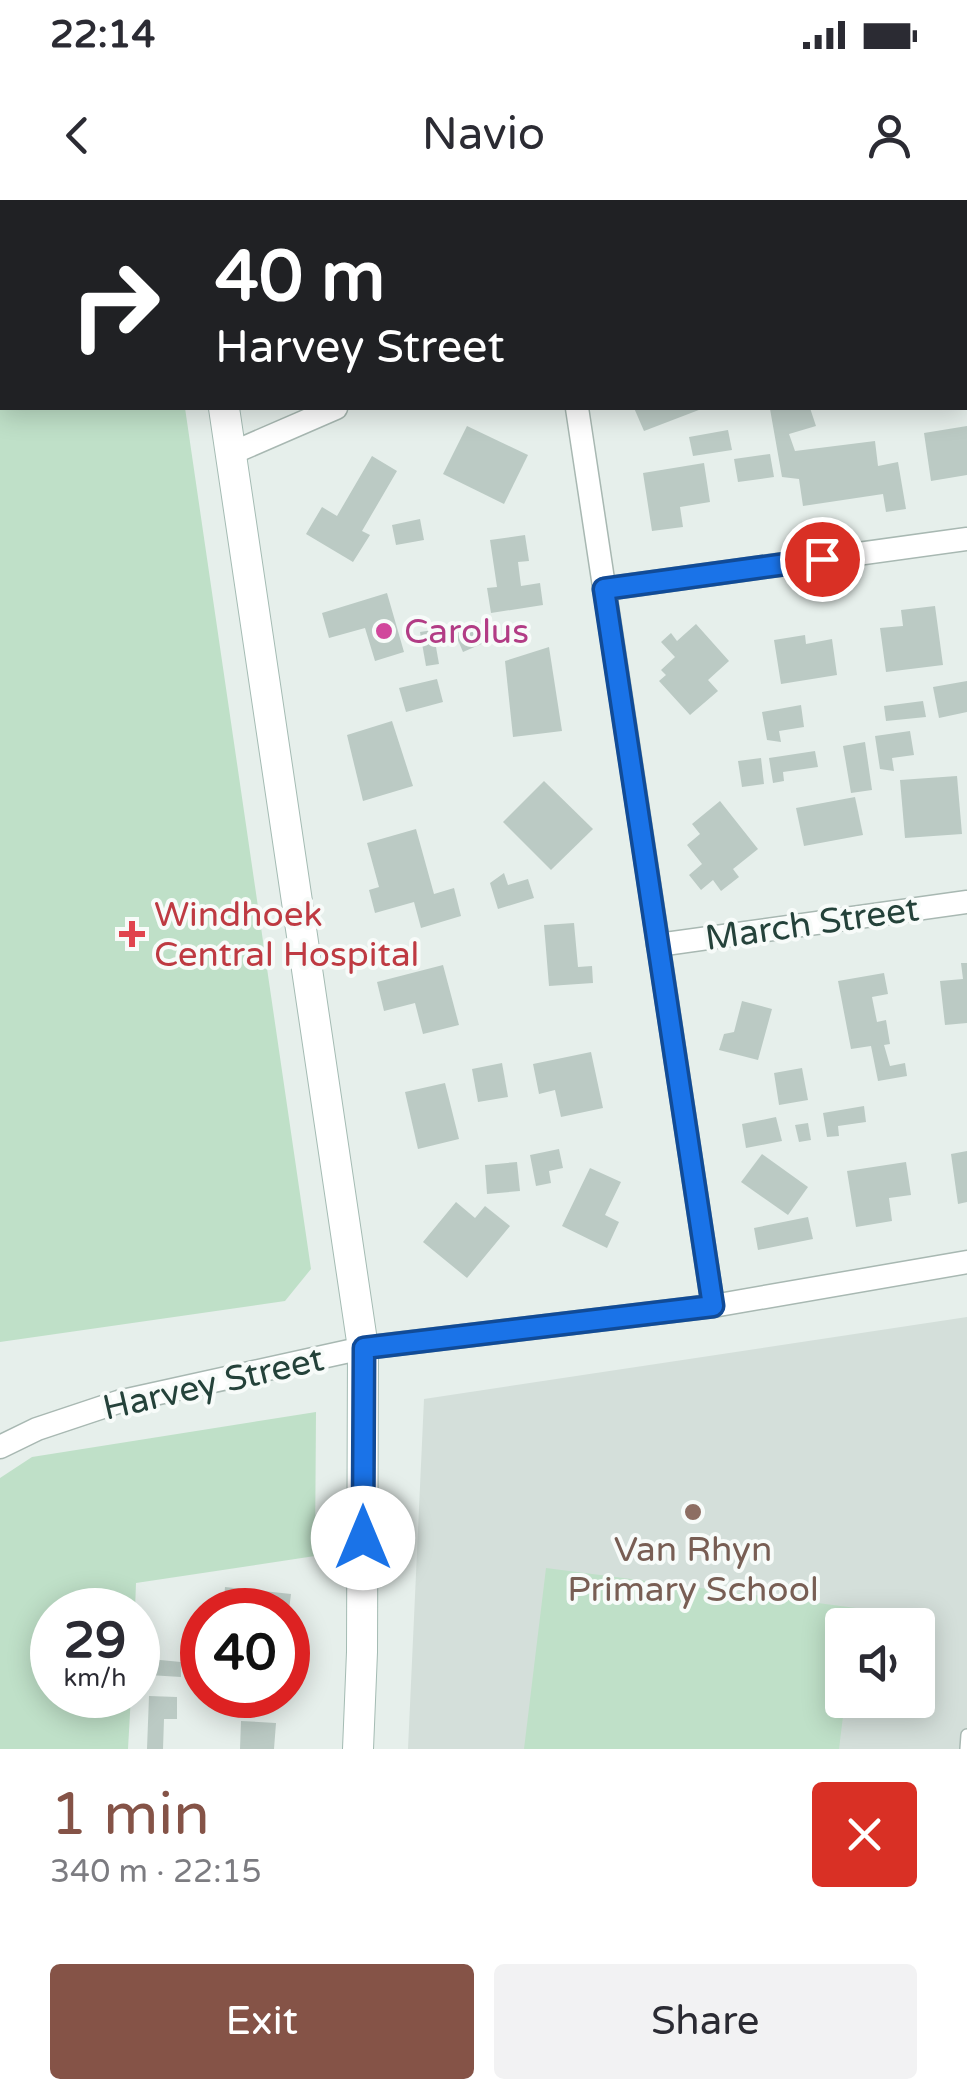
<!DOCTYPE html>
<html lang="en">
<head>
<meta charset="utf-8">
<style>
  :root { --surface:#fff; --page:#f2f2f3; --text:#2b2b33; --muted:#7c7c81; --accent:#855347 }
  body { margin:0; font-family:"Varela Round",sans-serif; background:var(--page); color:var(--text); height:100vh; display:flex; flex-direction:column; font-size:38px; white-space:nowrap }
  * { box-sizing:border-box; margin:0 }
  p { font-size:32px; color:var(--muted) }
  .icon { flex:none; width:55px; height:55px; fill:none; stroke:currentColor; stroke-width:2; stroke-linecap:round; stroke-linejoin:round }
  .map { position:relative; height:1549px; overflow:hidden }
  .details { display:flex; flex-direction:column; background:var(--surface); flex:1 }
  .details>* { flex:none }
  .hud { position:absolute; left:0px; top:0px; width:968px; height:210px; box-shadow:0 5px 25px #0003; background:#202124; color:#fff; overflow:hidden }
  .fabs { position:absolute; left:825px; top:1408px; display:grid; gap:20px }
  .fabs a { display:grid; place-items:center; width:110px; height:110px; border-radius:10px; background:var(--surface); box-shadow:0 5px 25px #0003; font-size:50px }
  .speed { position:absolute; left:30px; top:1388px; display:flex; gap:20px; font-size:50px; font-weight:700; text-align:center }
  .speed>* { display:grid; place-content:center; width:130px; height:130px; border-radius:50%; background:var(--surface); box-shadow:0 5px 25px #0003; line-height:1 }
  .speed small { font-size:25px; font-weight:400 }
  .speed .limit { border:15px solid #d22; background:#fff; color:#111 }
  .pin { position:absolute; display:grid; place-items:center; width:85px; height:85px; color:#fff; margin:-42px; border:5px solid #fff; border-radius:50%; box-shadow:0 2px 10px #0007 }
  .me { position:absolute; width:110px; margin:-55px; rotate:0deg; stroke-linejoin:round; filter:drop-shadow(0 0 8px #0008) }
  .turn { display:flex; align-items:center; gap:35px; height:210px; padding:0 50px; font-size:45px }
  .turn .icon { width:130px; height:130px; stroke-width:2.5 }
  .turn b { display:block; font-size:70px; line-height:85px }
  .round { display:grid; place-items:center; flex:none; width:105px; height:105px; border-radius:10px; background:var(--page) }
  .headline { display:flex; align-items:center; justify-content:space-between; height:170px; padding:0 50px }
  h1 { font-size:60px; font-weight:600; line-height:75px; color:var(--accent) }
  .primary-button { display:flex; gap:20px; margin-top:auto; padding:20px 50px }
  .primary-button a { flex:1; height:115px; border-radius:10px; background:var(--accent); color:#fff; font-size:40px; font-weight:600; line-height:115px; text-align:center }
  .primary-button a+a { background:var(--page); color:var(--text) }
  .status { display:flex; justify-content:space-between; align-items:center; height:70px; padding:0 50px; background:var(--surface); direction:ltr }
  .status svg { height:28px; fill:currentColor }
  header { display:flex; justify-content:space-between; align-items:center; height:130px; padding:0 50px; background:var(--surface); font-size:45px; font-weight:600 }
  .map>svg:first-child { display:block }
  .built { fill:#d4dfda; fill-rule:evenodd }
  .green { fill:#bfe0c8 }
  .building { fill:#bbcac4 }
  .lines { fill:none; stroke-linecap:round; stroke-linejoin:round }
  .lane-casing { stroke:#a8b8b2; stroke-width:14 }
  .street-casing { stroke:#a8b8b2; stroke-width:25 }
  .secondary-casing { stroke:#a4bbb3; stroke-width:32 }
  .lane { stroke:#fff; stroke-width:11 }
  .street { stroke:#fff; stroke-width:22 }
  .secondary { stroke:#fff; stroke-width:30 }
  .route-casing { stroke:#114b97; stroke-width:25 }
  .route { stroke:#1a73e8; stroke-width:18 }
  .hotel-dot { fill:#d1479c; stroke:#f7fbf9; stroke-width:4 }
  .health-dot { fill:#e0444e; stroke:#f7fbf9; stroke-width:4 }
  .education-dot { fill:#8d6e63; stroke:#f7fbf9; stroke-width:4 }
  .labels { text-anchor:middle; stroke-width:8; stroke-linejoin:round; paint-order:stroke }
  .hotel-label { font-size:35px; fill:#b23c85; stroke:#f7fbf9; text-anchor:start }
  .health-label { font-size:35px; fill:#be3a42; stroke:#f7fbf9; text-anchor:start }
  .street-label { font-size:35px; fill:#24423a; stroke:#f7fbf9 }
  .education-label { font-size:35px; fill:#785e54; stroke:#f7fbf9 }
</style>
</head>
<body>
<div class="status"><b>22:14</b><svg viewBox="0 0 49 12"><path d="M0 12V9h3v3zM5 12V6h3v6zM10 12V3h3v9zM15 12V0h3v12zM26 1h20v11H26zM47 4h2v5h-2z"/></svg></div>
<header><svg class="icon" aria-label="back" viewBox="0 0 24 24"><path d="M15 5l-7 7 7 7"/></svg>Navio<svg class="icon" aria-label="person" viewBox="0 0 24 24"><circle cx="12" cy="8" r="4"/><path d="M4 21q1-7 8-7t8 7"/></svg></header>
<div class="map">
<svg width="967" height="1549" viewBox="0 0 967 1549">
  <rect width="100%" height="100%" fill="#e6efeb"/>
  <path class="built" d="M967,1117V1549H408L424,1199ZM842,1425H918V1500H842Z"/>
  <g class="green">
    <path d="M0,0H155V2H2V208H185L311,1069L285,1101L0,1142Z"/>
    <path d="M316,1212L315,1356L136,1383L135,1410H52V1495H131L128,1549H0V1278L32,1257Z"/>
    <path d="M546,1368L856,1408L854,1425H842L845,1500L839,1549H524Z"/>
  </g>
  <g class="building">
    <path d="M634,208H704L644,231Z"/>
    <path d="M810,208L816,226L789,234L795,251L875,241L878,266L898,262L906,309L886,312L883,294L803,306L799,279L782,277L770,209Z"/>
    <path d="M467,226L528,255L504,304L443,274Z"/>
    <path d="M967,226V275L931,281L924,233Z"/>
    <path d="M728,230L732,250L693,256L689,237Z"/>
    <path d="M770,254L774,277L738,282L734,259Z"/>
    <path d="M372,256L397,271L362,331L370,335L353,362L306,334L322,307L337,316Z"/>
    <path d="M704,263L710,302L680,307L683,327L652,331L643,273Z"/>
    <path d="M420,319L424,340L396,345L392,325Z"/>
    <path d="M525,335L529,361L518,362L521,386L540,383L543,405L491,413L487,388L497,387L490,340Z"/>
    <path d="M387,393L404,452L375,461L365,428L329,438L322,413Z"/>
    <path d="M935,406L943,465L886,472L880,428L903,426L901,410Z"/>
    <path d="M476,421L486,442L463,452L454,431Z"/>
    <path d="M696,424L729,461L708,480L718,491L690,515L659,481L666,475L661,470L675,457L661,442L671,433L677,441Z"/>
    <path d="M433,430L439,464L426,466L420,432Z"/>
    <path d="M805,435L806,444L832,439L837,475L781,484L774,440Z"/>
    <path d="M549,447L562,531L513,537L505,461Z"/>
    <path d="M437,479L443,502L406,512L399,488Z"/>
    <path d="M967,481V512L939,518L933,487Z"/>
    <path d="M923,501L926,517L886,521L884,506Z"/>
    <path d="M801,505L804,527L779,531L781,542L767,540L762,512Z"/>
    <path d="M392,521L413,586L363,601L347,535Z"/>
    <path d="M910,531L914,555L892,558L894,571L880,569L875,536Z"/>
    <path d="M865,542L872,590L851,593L843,546Z"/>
    <path d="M815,551L818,567L783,572L784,581L773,583L769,558Z"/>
    <path d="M761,558L764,584L742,587L738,561Z"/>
    <path d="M957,576L962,634L905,638L900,580Z"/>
    <path d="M544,581L593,629L551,670L503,622Z"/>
    <path d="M855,597L863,635L804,646L796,608Z"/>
    <path d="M720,601L758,649L733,669L739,677L721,691L713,680L701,690L689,675L702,664L687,645L700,634L692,624Z"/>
    <path d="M416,629L434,694L454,688L461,716L421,728L414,702L375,713L369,690L379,687L367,643Z"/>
    <path d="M504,673L508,685L528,679L534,698L498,709L490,683Z"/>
    <path d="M574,723L578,767L592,766L593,783L549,786L544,725Z"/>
    <path d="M961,763H967V823L945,825L940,781L963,779Z"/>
    <path d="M443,765L459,825L423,834L415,803L384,811L377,782Z"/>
    <path d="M884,773L888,794L872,797L877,822L886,820L890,844L884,845L890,866L905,863L907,876L878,881L871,846L851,849L838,781Z"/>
    <path d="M742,801L772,809L758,860L719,850L724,834L734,832Z"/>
    <path d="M591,852L603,908L561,917L555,890L539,894L533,864Z"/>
    <path d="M502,863L508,897L478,902L472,869Z"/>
    <path d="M802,868L808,900L779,905L774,873Z"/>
    <path d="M445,883L459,939L418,949L405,892Z"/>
    <path d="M864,906L866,922L838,926L839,936L827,937L823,913Z"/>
    <path d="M776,917L782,941L746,948L742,924Z"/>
    <path d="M808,923L811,940L799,942L795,925Z"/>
    <path d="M559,949L563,968L549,971L551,983L536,986L530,955Z"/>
    <path d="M967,951V1002L958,1004L951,954Z"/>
    <path d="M762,954L808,987L788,1015L741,982Z"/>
    <path d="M517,962L520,991L487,994L485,965Z"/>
    <path d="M906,962L911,995L889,998L892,1021L856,1027L847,971Z"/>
    <path d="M590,968L621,982L605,1015L619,1022L607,1048L562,1026Z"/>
    <path d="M456,1002L475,1018L485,1006L510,1026L467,1078L423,1042Z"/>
    <path d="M808,1017L813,1039L758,1050L754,1028Z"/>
    <path d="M225,1387L291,1394L289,1410H223Z"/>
    <path d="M150,1459L181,1462V1477L149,1475Z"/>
    <path d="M149,1496L177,1497V1519H164L163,1549H147Z"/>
    <path d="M241,1521L276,1523L274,1549H240Z"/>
  </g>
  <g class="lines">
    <defs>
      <path id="lane" d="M966,1549L967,1535"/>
      <g id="street">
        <path d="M800,2L805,0"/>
        <path d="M577,208L713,1106"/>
        <path d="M230,254L336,208"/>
        <path d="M604,389L967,339"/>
        <path d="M658,745L967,702"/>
        <path d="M0,1247L37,1229L118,1202L363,1148L713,1106L967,1062"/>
      </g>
      <g id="secondary">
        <path d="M197,0V2"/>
        <path d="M224,208L363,1148L362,1452L358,1549"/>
      </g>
    </defs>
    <use href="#lane" class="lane-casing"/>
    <use href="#street" class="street-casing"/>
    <use href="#secondary" class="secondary-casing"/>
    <use href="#lane" class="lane"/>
    <use href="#street" class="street"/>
    <use href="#secondary" class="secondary"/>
  </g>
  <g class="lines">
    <defs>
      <path id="route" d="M363,1338L364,1148L713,1106L604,389L822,359"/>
    </defs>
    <use href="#route" class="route-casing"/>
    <use href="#route" class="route"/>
  </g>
  <circle class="hotel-dot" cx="384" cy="431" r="10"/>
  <path class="health-dot" d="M127 719h10v10h10v10h-10v10h-10v-10h-10v-10h10z"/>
  <circle class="education-dot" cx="693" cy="1312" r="10"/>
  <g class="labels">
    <g class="hotel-label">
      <text x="404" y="443">Carolus</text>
    </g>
    <g class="health-label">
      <text x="154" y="726">Windhoek<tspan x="154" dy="40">Central Hospital</tspan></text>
    </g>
    <g class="street-label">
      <text transform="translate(812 723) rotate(-8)" y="12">March Street</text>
      <text transform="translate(213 1183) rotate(-13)" y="12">Harvey Street</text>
    </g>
    <g class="education-label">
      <text x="693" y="1361">Van Rhyn<tspan x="693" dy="40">Primary School</tspan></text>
    </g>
  </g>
</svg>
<div class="fabs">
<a><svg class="icon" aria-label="sound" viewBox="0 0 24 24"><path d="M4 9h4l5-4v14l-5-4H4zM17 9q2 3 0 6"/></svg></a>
</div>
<div class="speed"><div>29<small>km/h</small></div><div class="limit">40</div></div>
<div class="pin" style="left:822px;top:359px;background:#d93025"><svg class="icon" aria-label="arrive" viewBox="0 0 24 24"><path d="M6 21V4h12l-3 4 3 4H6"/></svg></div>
<svg class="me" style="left:363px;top:1338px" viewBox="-20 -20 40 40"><circle r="19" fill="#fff"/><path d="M0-13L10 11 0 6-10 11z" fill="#1a73e8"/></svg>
<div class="hud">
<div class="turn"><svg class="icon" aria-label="right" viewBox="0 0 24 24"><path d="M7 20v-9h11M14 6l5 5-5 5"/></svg><div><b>40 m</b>Harvey Street</div></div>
</div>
</div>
<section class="details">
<div class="headline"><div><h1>1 min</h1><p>340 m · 22:15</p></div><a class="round" style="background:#d93025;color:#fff"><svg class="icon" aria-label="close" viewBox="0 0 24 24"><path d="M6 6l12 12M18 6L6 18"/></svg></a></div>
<div class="primary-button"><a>Exit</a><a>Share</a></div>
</section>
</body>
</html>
